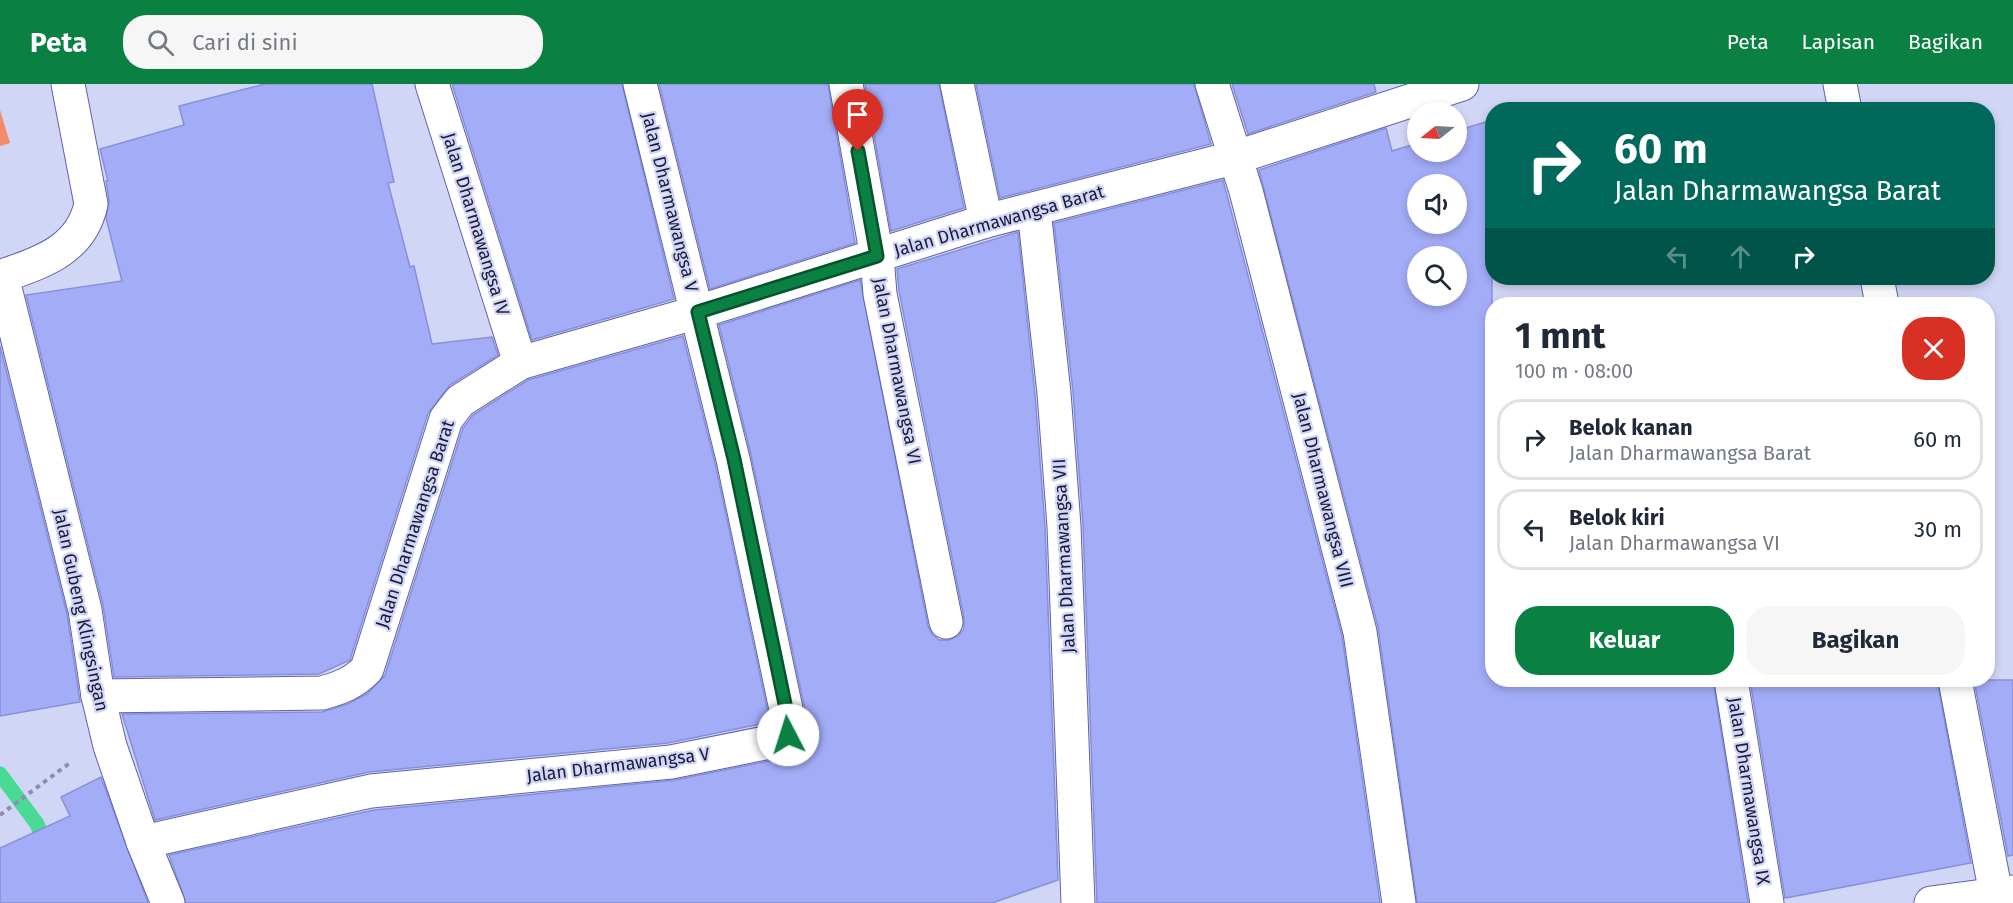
<!DOCTYPE html>
<html lang="id">
<head>
<meta charset="utf-8">
<style>
  :root { --surface:#fff; --page:#f6f6f7; --text:#1f2937; --muted:#747a83; --line:#e0e1e3; --accent:#0b8043 }
  body { margin:0; font-family:"Fira Sans",sans-serif; background:var(--page); color:var(--text); height:100vh; display:flex; flex-direction:column; font-size:22px; white-space:nowrap }
  * { box-sizing:border-box; margin:0 }
  p { font-size:20px; color:var(--muted) }
  .icon { flex:none; width:33px; height:33px; fill:none; stroke:currentColor; stroke-width:2; stroke-linecap:round; stroke-linejoin:round }
  .map { position:relative; flex:1; overflow:hidden }
  .sheet { position:absolute; left:1485px; top:213px; width:510px; height:390px; display:flex; flex-direction:column; background:var(--surface); border-radius:24px; box-shadow:0 3px 9px #0003 }
  .sheet>* { flex:none }
  .banner { position:absolute; left:1485px; top:18px; width:510px; height:183px; border-radius:24px; box-shadow:0 3px 9px #0003; background:#00695c; color:#fff; overflow:hidden }
  .needle { width:39px; rotate:252deg }
  .controls { position:absolute; left:1407px; top:18px; display:grid; gap:12px }
  .controls a { display:grid; place-items:center; width:60px; height:60px; border-radius:50%; background:var(--surface); box-shadow:0 3px 9px #0003; font-size:30px }
  .pin { position:absolute; display:grid; place-items:center; width:51px; height:51px; color:#fff; margin:-62px -26px; border-radius:50% 50% 50% 0; rotate:-45deg; box-shadow:0 0 6px #0007 }
  .pin .icon { rotate:45deg }
  .me { position:absolute; width:66px; margin:-33px; rotate:355deg; stroke-linejoin:round; filter:drop-shadow(0 0 4px #0008) }
  .turn { display:flex; align-items:center; gap:21px; height:126px; padding:0 30px; font-size:27px }
  .turn .icon { width:78px; height:78px; stroke-width:2.5 }
  .turn b { display:block; font-size:42px; line-height:51px }
  .lanes { display:flex; align-items:center; height:57px; padding:0 30px; background:#0003; justify-content:center; gap:30px; direction:ltr }
  .lanes .off { opacity:.35 }
  .round { display:grid; place-items:center; flex:none; width:63px; height:63px; border-radius:24px; background:var(--page) }
  .head { display:flex; align-items:center; justify-content:space-between; height:102px; padding:0 30px }
  h1 { font-size:36px; font-weight:700; line-height:45px }
  .button { display:flex; gap:12px; margin-top:auto; padding:12px 30px }
  .button a { flex:1; height:69px; border-radius:24px; background:var(--accent); color:#fff; font-size:24px; font-weight:700; line-height:69px; text-align:center }
  .button a+a { background:var(--page); color:var(--text) }
  ul { padding:0; list-style:none }
  li { display:flex; align-items:center; gap:18px; height:81px; margin:0 12px 9px; padding:0 18px; border:3px solid var(--line); border-radius:24px }
  li div { flex:1 }
  li b { display:block; font-size:22px }
  li em { font-style:normal }
  header { display:flex; align-items:center; gap:36px; box-sizing:border-box; height:84px; padding:0 30px; background:var(--accent); color:#fff }
  header strong { font-size:28px }
  nav { display:flex; gap:33px; margin-inline-start:auto; font-size:21px }
  .search { width:420px; height:54px; background:var(--page); display:flex; align-items:center; gap:15px; box-sizing:border-box; padding:0 21px; border-radius:24px; color:var(--muted); font-size:22px }
  .map>svg:first-child { display:block }
  .park { fill:#f18b6a }
  .lines { fill:none; stroke-linecap:round; stroke-linejoin:round }
  .stream { stroke:#4ada96; stroke-width:15 }
  .building { fill:#a3acf7; stroke:#888fd8; stroke-width:1.5; fill-rule:evenodd }
  .street-casing { stroke:#5e63a8; stroke-width:35 }
  .path { stroke:#8b8ead; stroke-width:4; stroke-dasharray:4.5 4.5; stroke-linecap:butt }
  .street { stroke:#fff; stroke-width:33 }
  .route-casing { stroke:#07532c; stroke-width:15 }
  .route { stroke:#0b8043; stroke-width:10 }
  .labels { text-anchor:middle; stroke-width:4.5; stroke-linejoin:round; paint-order:stroke }
  .street-label { font-size:18px; fill:#1a1b38; stroke:#d2d6f6 }
</style>
</head>
<body>
<header>
<strong>Peta</strong>
<div class="search"><svg class="icon" aria-label="search" viewBox="0 0 24 24"><circle cx="10" cy="10" r="6"/><path d="M15 15l6 6"/></svg>Cari di sini</div>
<nav><a>Peta</a><a>Lapisan</a><a>Bagikan</a></nav>
</header>
<div class="map">
<svg width="2013" height="819" viewBox="0 0 2013 819">
  <rect width="100%" height="100%" fill="#d2d6f6"/>
  <path class="park" d="M0,26L10,59L0,62Z"/>
  <g class="lines">
    <path class="stream" d="M0,690L37,740L47,764"/>
  </g>
  <g class="building">
    <path d="M265,0H372L394,98L388,99L410,183L414,182L432,260L492,253L498,271L450,301L428,329L350,576L319,590L114,593L103,521L26,211L122,197L106,134L109,117L106,97H108L100,65L184,41L179,22Z"/>
    <path d="M452,0H622L674,215L532,256Z"/>
    <path d="M659,0H828L855,159L710,205Z"/>
    <path d="M865,0H939L964,124L891,147Z"/>
    <path d="M976,0H1194L1211,60L1000,114Z"/>
    <path d="M1232,0H1374L1376,8L1248,50Z"/>
    <path d="M1492,36V596H1713L1748,819H1417L1378,543L1259,86L1386,44L1392,67L1418,59V68H1456V47ZM1418,100H1456V140H1418ZM1418,172H1456V212H1418Z"/>
    <path d="M1223,96L1342,552L1380,819H1097L1083,441L1073,307L1054,139Z"/>
    <path d="M1018,148L1035,311L1045,443L1058,796L992,819H186L169,771L374,726L675,696L774,676L801,664L806,656L808,640L751,371L719,241L860,196L928,542L932,550L939,556H949L958,552L964,545V534L899,207L897,185Z"/>
    <path d="M683,252L715,379L770,638L668,659L369,688L155,736L122,630L322,628L347,620L367,610L385,591L463,344L473,331L528,296Z"/>
    <path d="M0,262L67,530L80,618L0,632Z"/>
    <path d="M1750,596H1937L1971,779L1785,814Z"/>
    <path d="M1974,596H2013V771L2008,772Z"/>
    <path d="M101,693L148,819H0V764L70,732L61,713Z"/>
  </g>
  <g class="lines">
    <defs>
      <g id="street">
        <path d="M432,0L520,279"/>
        <path d="M846,0L877,173L880,210L946,538"/>
        <path d="M957,0L986,137"/>
        <path d="M1212,0L1246,107L1360,548L1399,819"/>
        <path d="M1840,0L1845,26"/>
        <path d="M1034,126L1054,309L1064,442L1078,819"/>
        <path d="M2,192L85,526L98,612L110,662L143,758L168,819"/>
        <path d="M0,193C41,178 81,167 91,120L68,0"/>
        <path d="M1877,194L1882,220"/>
        <path d="M1731,596L1767,819"/>
        <path d="M1955,596L1996,810"/>
        <path d="M98,612L322,609C340,604 354,599 367,585L446,335L460,317L520,279L698,228L986,137L1237,73L1462,0"/>
        <path d="M143,758L371,707L671,678L770,658L788,651L790,644L733,375L640,0"/>
        <path d="M1931,819L2013,808"/>
      </g>
    </defs>
    <use href="#street" class="street-casing"/>
    <path class="path" d="M0,731L71,678"/>
    <use href="#street" class="street"/>
  </g>
  <g class="lines">
    <defs>
      <path id="route" d="M788,651L790,644L734,375L698,228L877,172L858,67"/>
    </defs>
    <use href="#route" class="route-casing"/>
    <use href="#route" class="route"/>
  </g>
  <g class="labels">
    <g class="street-label">
      <text transform="translate(670 118) rotate(76)" y="6">Jalan Dharmawangsa V</text>
      <text transform="translate(999 137) rotate(-16)" y="6">Jalan Dharmawangsa Barat</text>
      <text transform="translate(476 140) rotate(73)" y="6">Jalan Dharmawangsa IV</text>
      <text transform="translate(897 287) rotate(79)" y="6">Jalan Dharmawangsa VI</text>
      <text transform="translate(1323 406) rotate(76)" y="6">Jalan Dharmawangsa VIII</text>
      <text transform="translate(415 440) rotate(-72)" y="6">Jalan Dharmawangsa Barat</text>
      <text transform="translate(1064 472) rotate(-93)" y="6">Jalan Dharmawangsa VII</text>
      <text transform="translate(81 526) rotate(78)" y="6">Jalan Gubeng Klingsingan</text>
      <text transform="translate(618 681) rotate(-7)" y="6">Jalan Dharmawangsa V</text>
      <text transform="translate(1749 707) rotate(81)" y="6">Jalan Dharmawangsa IX</text>
    </g>
  </g>
</svg>
<div class="controls">
<a><svg class="needle" viewBox="-14 -14 28 28"><path d="M0-13l5 13h-10z" fill="#e53935"/><path d="M0 13l5-13h-10z" fill="#747a83"/></svg></a>
<a><svg class="icon" aria-label="sound" viewBox="0 0 24 24"><path d="M4 9h4l5-4v14l-5-4H4zM17 9q2 3 0 6"/></svg></a>
<a><svg class="icon" aria-label="search" viewBox="0 0 24 24"><circle cx="10" cy="10" r="6"/><path d="M15 15l6 6"/></svg></a>
</div>
<div class="pin" style="left:858px;top:67px;background:#d93025"><svg class="icon" aria-label="arrive" viewBox="0 0 24 24"><path d="M6 21V4h12l-3 4 3 4H6"/></svg></div>
<svg class="me" style="left:788px;top:651px" viewBox="-20 -20 40 40"><circle r="19" fill="#fff"/><path d="M0-13L10 11 0 6-10 11z" fill="#0b8043"/></svg>
<div class="banner">
<div class="turn"><svg class="icon" aria-label="right" viewBox="0 0 24 24"><path d="M7 20v-9h11M14 6l5 5-5 5"/></svg><div><b>60 m</b>Jalan Dharmawangsa Barat</div></div>
<div class="lanes"><svg class="icon off" aria-label="left" viewBox="0 0 24 24"><path d="M17 20v-9H6M10 6l-5 5 5 5"/></svg><svg class="icon off" aria-label="ahead" viewBox="0 0 24 24"><path d="M12 20V5M6 11l6-6 6 6"/></svg><svg class="icon" aria-label="right" viewBox="0 0 24 24"><path d="M7 20v-9h11M14 6l5 5-5 5"/></svg></div>
</div>
<section class="sheet">
<div class="head"><div><h1>1 mnt</h1><p>100 m · 08:00</p></div><a class="round" style="background:#d93025;color:#fff"><svg class="icon" aria-label="close" viewBox="0 0 24 24"><path d="M6 6l12 12M18 6L6 18"/></svg></a></div>
<ul>
<li><svg class="icon" aria-label="right" viewBox="0 0 24 24"><path d="M7 20v-9h11M14 6l5 5-5 5"/></svg><div><b>Belok kanan</b><p>Jalan Dharmawangsa Barat</p></div><em>60 m</em></li>
<li><svg class="icon" aria-label="left" viewBox="0 0 24 24"><path d="M17 20v-9H6M10 6l-5 5 5 5"/></svg><div><b>Belok kiri</b><p>Jalan Dharmawangsa VI</p></div><em>30 m</em></li>
</ul>
<div class="button"><a>Keluar</a><a>Bagikan</a></div>
</section>
</div>
</body>
</html>
